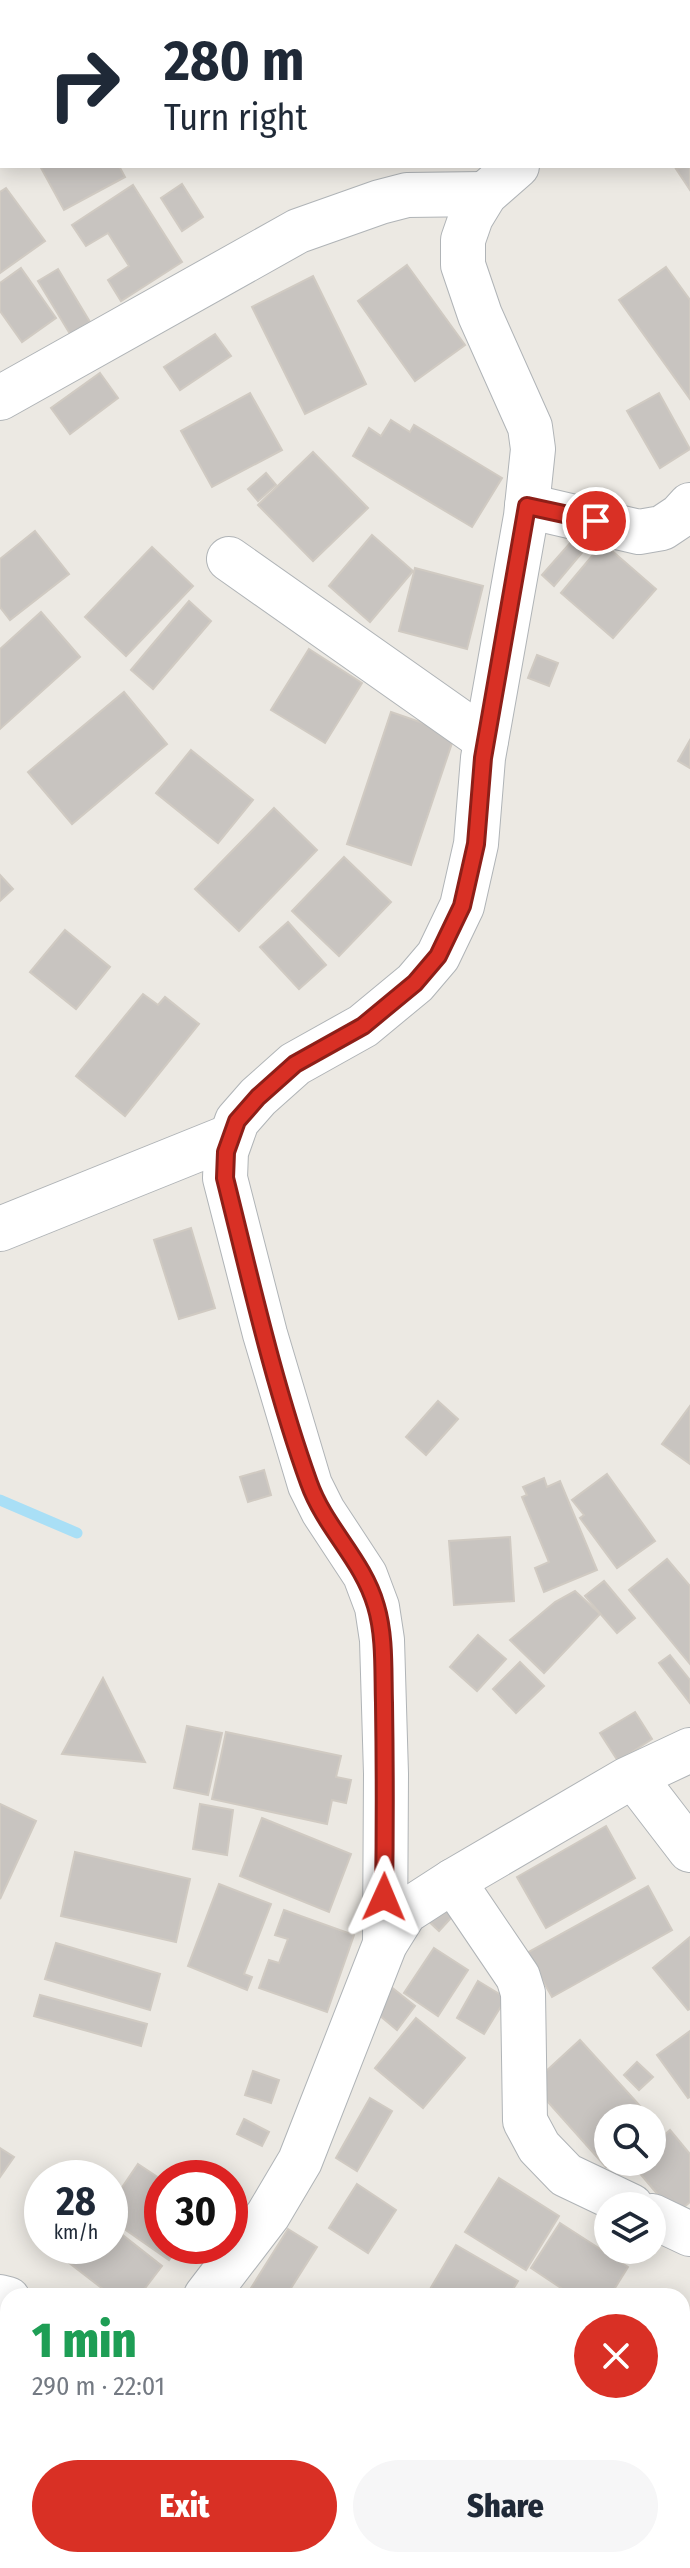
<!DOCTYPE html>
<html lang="en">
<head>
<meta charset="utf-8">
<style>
  :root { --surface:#fff; --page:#f6f6f7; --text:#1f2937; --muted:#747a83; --accent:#d93025 }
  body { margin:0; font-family:"Fira Sans Condensed",sans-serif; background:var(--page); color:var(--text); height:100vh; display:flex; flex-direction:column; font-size:30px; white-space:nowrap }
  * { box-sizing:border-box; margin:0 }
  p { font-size:26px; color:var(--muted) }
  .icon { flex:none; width:44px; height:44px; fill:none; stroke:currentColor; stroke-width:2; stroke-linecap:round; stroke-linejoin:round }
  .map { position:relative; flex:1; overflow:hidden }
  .details { position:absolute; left:0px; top:2288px; width:690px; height:280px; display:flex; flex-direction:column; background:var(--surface); border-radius:24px 24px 0 0; box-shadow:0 4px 20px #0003 }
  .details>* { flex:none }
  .hud { position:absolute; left:0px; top:0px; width:690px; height:168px; box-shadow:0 4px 20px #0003; background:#fff; color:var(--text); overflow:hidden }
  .fabs { position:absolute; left:594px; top:2104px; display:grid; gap:16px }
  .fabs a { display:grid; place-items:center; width:72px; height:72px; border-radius:50%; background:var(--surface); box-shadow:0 4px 20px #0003; font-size:40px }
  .speed { position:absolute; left:24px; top:2160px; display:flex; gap:16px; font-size:40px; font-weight:700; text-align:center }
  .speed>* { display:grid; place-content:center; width:104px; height:104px; border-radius:50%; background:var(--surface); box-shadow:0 4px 20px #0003; line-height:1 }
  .speed small { font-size:20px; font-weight:400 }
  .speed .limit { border:12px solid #d22; background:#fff; color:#111 }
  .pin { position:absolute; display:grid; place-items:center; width:68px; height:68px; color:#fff; margin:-34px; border:4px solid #fff; border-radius:50%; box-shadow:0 2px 8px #0007 }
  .me { position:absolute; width:88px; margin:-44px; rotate:1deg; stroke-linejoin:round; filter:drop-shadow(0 0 6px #0008) }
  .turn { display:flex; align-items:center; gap:28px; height:168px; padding:0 32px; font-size:36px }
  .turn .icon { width:104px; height:104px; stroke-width:2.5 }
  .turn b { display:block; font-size:56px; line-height:68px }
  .round { display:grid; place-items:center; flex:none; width:84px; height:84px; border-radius:42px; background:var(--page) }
  .summary { display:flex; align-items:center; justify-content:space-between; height:136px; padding:0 32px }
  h1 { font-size:48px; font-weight:800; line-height:60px; color:#1e9e55 }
  .button { display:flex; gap:16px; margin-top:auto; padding:16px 32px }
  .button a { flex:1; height:92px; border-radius:48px; background:var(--accent); color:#fff; font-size:32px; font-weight:800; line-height:92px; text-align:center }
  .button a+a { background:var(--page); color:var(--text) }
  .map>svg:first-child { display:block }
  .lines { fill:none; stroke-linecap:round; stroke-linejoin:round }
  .stream { stroke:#a9dff6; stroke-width:11 }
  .building { fill:#c8c4c0; stroke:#d0cac2; stroke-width:2 }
  .minor-casing { stroke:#b0b4b7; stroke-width:46 }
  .minor { stroke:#fff; stroke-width:44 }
  .route-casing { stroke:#8d1f18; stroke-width:20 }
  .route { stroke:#d93025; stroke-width:14 }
</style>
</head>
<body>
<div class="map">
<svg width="690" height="2568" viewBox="0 0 690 2568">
  <rect width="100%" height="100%" fill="#ece9e3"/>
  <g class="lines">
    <path class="stream" d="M0,1500L77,1533"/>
  </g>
  <g class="building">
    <path d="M546,0H628L629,1L544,2Z"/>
    <path d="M690,159V190L676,169L688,166Z"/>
    <path d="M40,166H119L125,177L64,210Z"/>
    <path d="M182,184L203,217L182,231L161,198Z"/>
    <path d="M133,185L182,262L121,301L108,280L129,266L108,233L86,246L72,225Z"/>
    <path d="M6,188L45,241L0,273V192Z"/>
    <path d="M407,265L465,345L415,381L358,301Z"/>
    <path d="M666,267L690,300V399L619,300Z"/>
    <path d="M21,268L56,318L22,342L0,311V283Z"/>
    <path d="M58,269L90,322L70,334L38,281Z"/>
    <path d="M313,276L366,384L305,414L252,307Z"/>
    <path d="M215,334L231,356L180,390L164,367Z"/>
    <path d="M100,373L118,398L70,434L51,408Z"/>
    <path d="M250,393L282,450L212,487L181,431Z"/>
    <path d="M659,393L690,449L660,468L627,411Z"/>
    <path d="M391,420L410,432L414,425L502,478L472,527L353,456L369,428L381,436Z"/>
    <path d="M313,452L368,508L313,561L258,505Z"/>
    <path d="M266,473L276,485L258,501L248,489Z"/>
    <path d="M35,531L69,574L10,620L0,607V559Z"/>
    <path d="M579,533L590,543L554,586L542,575Z"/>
    <path d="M372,535L413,571L370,622L329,586Z"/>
    <path d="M603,543L656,589L613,638L561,593Z"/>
    <path d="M152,547L193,586L126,656L85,617Z"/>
    <path d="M415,568L483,586L467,649L399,631Z"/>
    <path d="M189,601L211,621L153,689L131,670Z"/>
    <path d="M41,612L80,657L0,729V649Z"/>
    <path d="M309,649L362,683L325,743L271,710Z"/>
    <path d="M537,655L558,663L549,686L528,678Z"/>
    <path d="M124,692L167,744L72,824L28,772Z"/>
    <path d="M391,712L455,734L411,865L347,844Z"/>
    <path d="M690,740V768L678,761Z"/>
    <path d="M191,750L253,800L218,843L156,793Z"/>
    <path d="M274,808L317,850L239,931L195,889Z"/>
    <path d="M344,857L391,902L339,956L292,911Z"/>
    <path d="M0,875L13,889L0,901Z"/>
    <path d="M288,922L326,965L299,989L260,947Z"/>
    <path d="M65,930L110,967L76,1009L30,972Z"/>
    <path d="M143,994L158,1005L165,997L199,1024L125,1116L76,1076Z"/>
    <path d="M191,1228L215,1308L179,1319L154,1240Z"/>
    <path d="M438,1401L458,1419L426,1455L406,1437Z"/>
    <path d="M690,1406V1464L662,1444Z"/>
    <path d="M264,1470L271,1495L248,1502L240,1477Z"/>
    <path d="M607,1474L655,1541L617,1568L580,1518L584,1515L572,1500Z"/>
    <path d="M544,1478L547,1487L560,1481L597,1570L544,1592L535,1568L549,1562L522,1497L527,1495L523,1487Z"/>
    <path d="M510,1537L514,1601L454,1605L449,1541Z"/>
    <path d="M667,1559L690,1586V1664L629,1590Z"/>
    <path d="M604,1581L635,1618L617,1633L585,1596Z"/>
    <path d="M575,1591L600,1614L544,1673L510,1640L555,1602Z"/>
    <path d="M478,1635L506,1659L477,1691L450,1667Z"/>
    <path d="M670,1655L690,1680V1703L659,1663Z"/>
    <path d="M520,1662L544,1686L516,1713L493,1689Z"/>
    <path d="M103,1678L145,1762L62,1754Z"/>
    <path d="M635,1712L652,1739L618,1761L600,1733Z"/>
    <path d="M187,1726L222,1733L208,1795L174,1788Z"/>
    <path d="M226,1732L341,1756L336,1777L351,1780L346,1803L332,1800L327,1824L212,1799Z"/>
    <path d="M0,1804L36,1821L0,1899Z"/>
    <path d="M200,1804L233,1810L227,1855L193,1849Z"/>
    <path d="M262,1818L351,1854L329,1912L240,1876Z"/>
    <path d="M606,1826L635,1878L546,1928L517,1877Z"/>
    <path d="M75,1852L190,1879L176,1942L61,1916Z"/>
    <path d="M219,1884L271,1904L244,1974L252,1977L247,1990L188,1966Z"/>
    <path d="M648,1886L672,1930L552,1997L527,1953Z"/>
    <path d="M460,1908L439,1931L423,1916Z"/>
    <path d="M284,1910L354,1935L327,2012L259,1988L269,1960L279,1963L288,1939L275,1935Z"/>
    <path d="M690,1937V2009L688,2010L653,1968Z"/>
    <path d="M56,1943L160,1974L150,2010L45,1979Z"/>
    <path d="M434,1948L468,1970L438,2016L404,1993Z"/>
    <path d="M478,1981L506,1998L484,2034L457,2018Z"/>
    <path d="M390,1986L415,2006L397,2030L372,2009Z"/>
    <path d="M40,1995L147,2024L141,2046L34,2016Z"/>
    <path d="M416,2018L465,2058L423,2108L375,2068Z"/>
    <path d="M690,2031V2097L688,2098L657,2055Z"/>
    <path d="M580,2040L651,2118H608V2162H612L606,2167L532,2084Z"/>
    <path d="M637,2062L653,2077L639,2090L624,2075Z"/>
    <path d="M253,2071L279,2080L271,2103L245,2095Z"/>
    <path d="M370,2098L392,2111L357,2171L336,2158Z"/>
    <path d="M244,2119L269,2132L262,2146L237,2134Z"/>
    <path d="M670,2130L690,2154V2202L675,2215L632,2164L652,2162V2146Z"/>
    <path d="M0,2148L14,2157L0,2177Z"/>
    <path d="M138,2164L162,2180V2246H179L169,2260L110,2219V2205Z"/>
    <path d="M499,2178L559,2216L526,2270L465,2232Z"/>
    <path d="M357,2184L396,2210L368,2253L329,2228Z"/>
    <path d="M560,2223L628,2267L610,2296H573L531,2268Z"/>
    <path d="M110,2225L162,2266L139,2296H112L68,2262L80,2246H110Z"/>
    <path d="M288,2229L317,2247L286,2296H246Z"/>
    <path d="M456,2245L518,2281L509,2296H426Z"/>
    <path d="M6,2439L8,2440V2473L0,2469V2451Z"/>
    <path d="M11,2560H78L80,2561L76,2568H7Z"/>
    <path d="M494,2560H574L568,2568H503Z"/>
    <path d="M606,2560H670L674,2563L669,2568H599Z"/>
  </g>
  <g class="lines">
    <defs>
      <g id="minor">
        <path d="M688,3L690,1"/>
        <path d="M0,398L298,231L380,202L407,195L485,194"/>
        <path d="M527,506L639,532L662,528L680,516L690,505"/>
        <path d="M229,559L486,740"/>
        <path d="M0,1229L231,1136"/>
        <path d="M634,1777L690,1850"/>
        <path d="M453,1881L518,1977L523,1993L525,2121L539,2147L566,2175L631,2206"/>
        <path d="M385,1944L386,1774L382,1640L377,1607L365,1575L323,1511L310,1485L265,1334L225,1178L226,1152L237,1121L258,1097L295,1064L363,1026L415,983L438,956L462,906L476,844L483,758L526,516L533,449L530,427L480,315L463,265V240L471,217L485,194L517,166"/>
        <path d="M652,2216L690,2234"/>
        <path d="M206,2296L268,2215L300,2161L385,1944L405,1912L453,1881L626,1780L690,1750"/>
        <path d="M0,2297L8,2299"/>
        <path d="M0,2537L8,2528"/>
        <path d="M436,2568L443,2560"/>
      </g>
    </defs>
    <use href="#minor" class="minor-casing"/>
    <use href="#minor" class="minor"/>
  </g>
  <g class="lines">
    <defs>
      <path id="route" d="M384,1897C385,1832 385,1768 384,1703C383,1671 385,1636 376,1606C363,1560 325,1528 309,1483C274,1386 250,1278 225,1178L226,1152L237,1121L258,1097L295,1064L363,1026L415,983L438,956L462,906L476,844L483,758L527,506L596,521"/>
    </defs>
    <use href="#route" class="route-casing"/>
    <use href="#route" class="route"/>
  </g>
</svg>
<div class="fabs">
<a><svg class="icon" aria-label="search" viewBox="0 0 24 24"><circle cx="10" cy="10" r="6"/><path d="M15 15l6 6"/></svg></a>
<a><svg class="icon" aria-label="layers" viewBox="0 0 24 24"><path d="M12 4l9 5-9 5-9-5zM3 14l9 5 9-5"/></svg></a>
</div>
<div class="speed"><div>28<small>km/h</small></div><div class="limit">30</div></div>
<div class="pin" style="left:596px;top:521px;background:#d93025"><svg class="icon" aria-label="arrive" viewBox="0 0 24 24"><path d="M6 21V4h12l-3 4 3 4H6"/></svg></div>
<svg class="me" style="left:384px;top:1897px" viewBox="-20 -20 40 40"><path d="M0-17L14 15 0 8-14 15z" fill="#d93025" stroke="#fff" stroke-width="4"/></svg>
<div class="hud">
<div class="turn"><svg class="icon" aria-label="right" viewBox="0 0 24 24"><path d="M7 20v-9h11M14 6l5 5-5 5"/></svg><div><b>280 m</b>Turn right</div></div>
</div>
<section class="details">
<div class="summary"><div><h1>1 min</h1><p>290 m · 22:01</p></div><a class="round" style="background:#d93025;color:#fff"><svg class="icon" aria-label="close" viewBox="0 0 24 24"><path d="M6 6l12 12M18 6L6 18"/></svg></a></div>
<div class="button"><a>Exit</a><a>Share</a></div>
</section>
</div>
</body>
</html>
